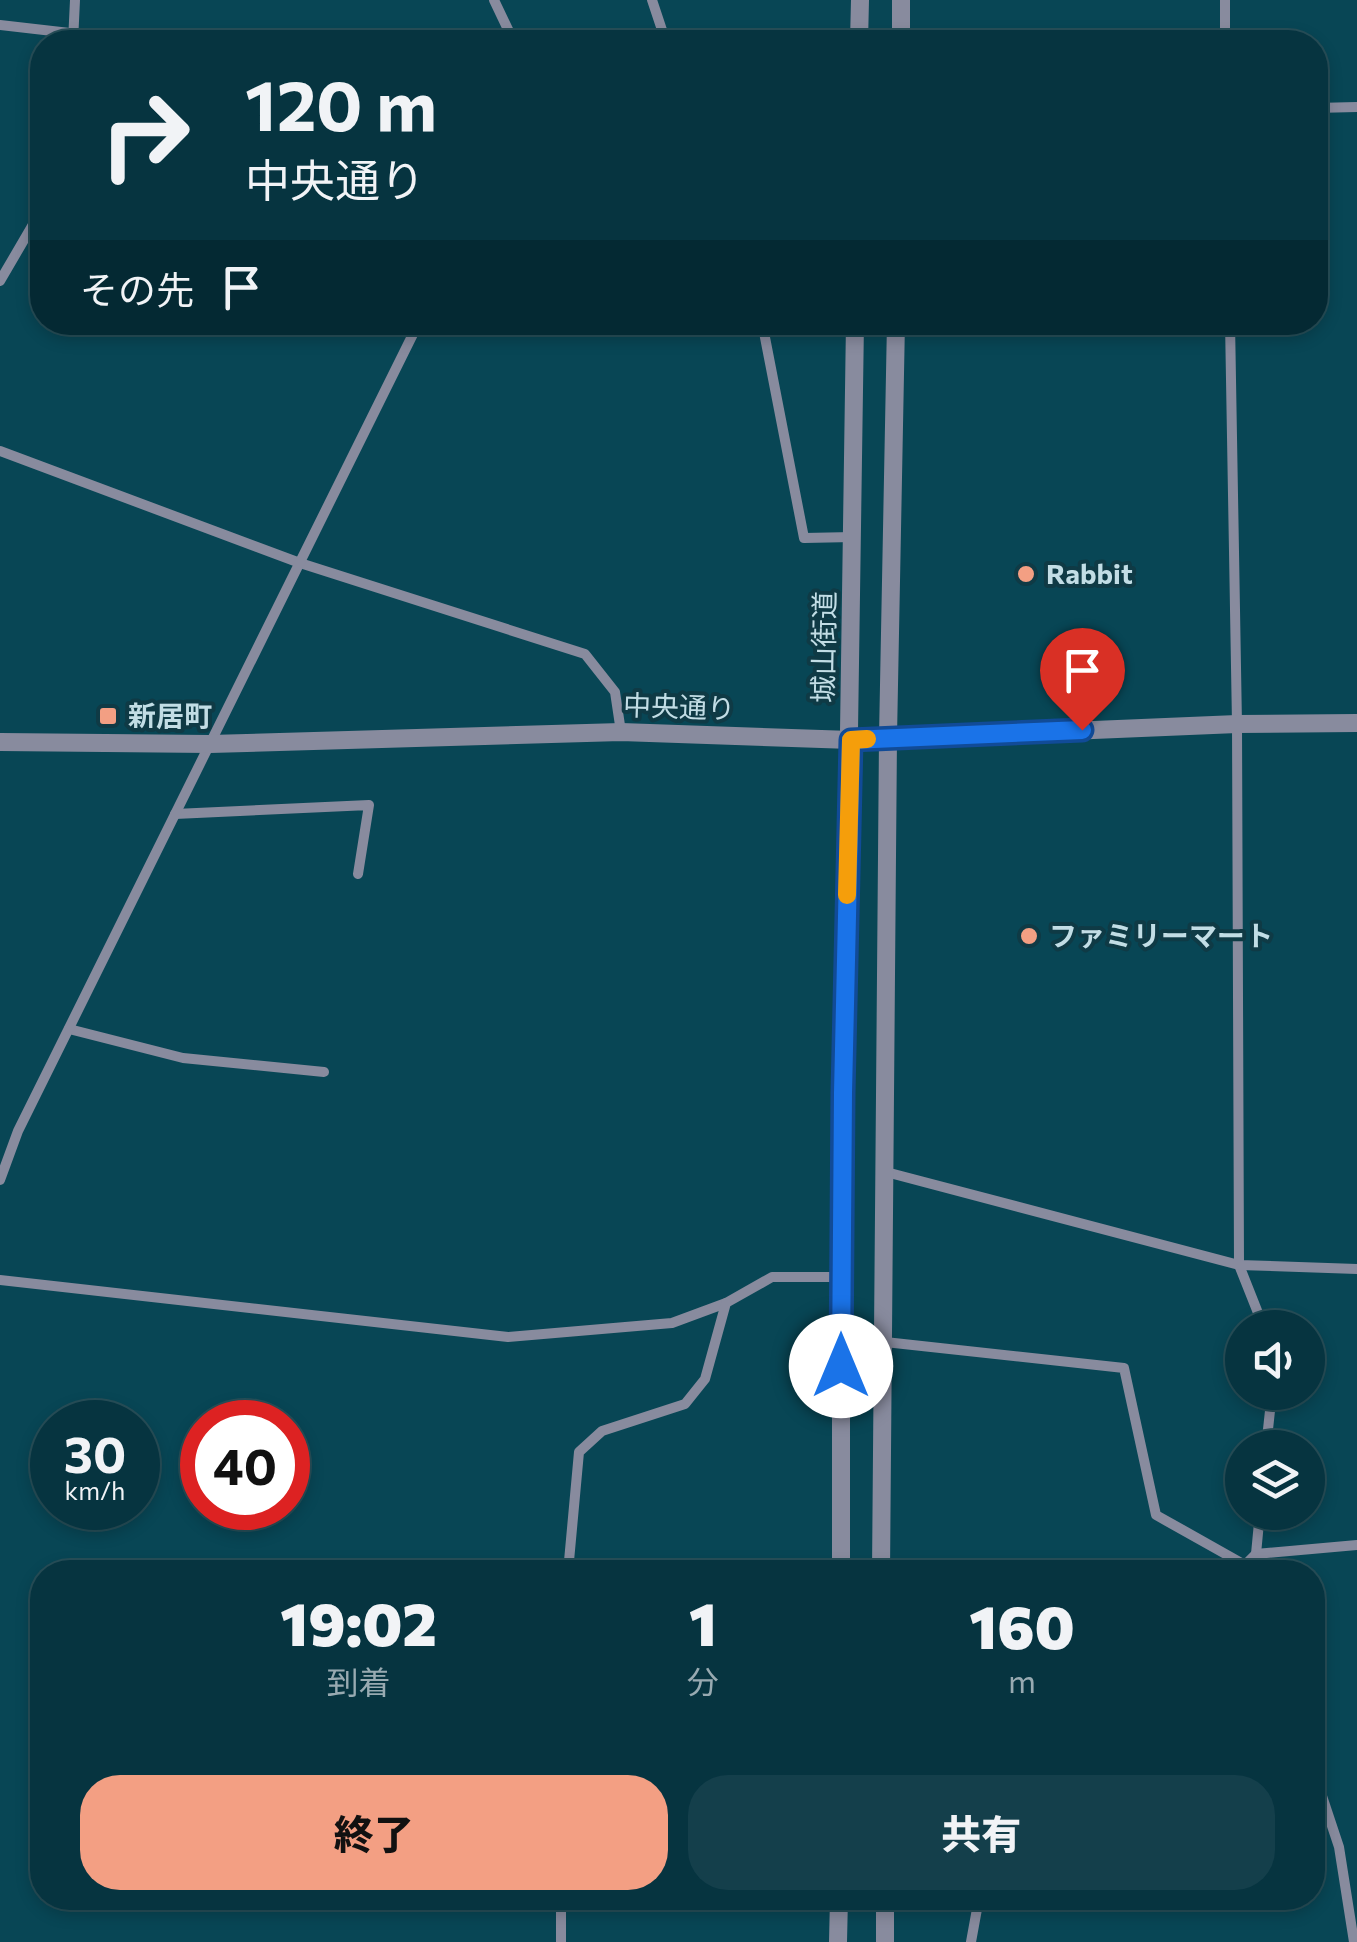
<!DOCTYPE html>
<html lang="ja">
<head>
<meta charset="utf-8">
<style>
  :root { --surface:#063440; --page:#143f4b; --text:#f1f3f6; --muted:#98aab1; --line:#274f59; --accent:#f39f83 }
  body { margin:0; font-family:Commissioner,"Noto Sans JP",sans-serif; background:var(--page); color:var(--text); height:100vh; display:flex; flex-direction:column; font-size:38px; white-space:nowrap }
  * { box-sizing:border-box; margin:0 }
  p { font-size:32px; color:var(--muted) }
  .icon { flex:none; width:55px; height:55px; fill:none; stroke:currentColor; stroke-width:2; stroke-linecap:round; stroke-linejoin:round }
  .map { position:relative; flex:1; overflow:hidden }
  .sheet { position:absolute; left:30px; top:1560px; width:1295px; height:350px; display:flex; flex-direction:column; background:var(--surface); border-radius:40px; box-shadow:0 5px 15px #0003,0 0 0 2px var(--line) }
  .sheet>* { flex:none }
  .top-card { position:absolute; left:30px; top:30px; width:1298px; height:305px; border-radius:40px; box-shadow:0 5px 15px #0003,0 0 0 2px var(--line); background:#063440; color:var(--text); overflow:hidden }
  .fabs { position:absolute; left:1225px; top:1310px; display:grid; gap:20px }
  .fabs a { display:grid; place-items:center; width:100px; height:100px; border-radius:50%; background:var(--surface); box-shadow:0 5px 15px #0003,0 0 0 2px var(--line); font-size:50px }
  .speed { position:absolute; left:30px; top:1400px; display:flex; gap:20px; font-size:50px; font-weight:700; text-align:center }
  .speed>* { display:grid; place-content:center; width:130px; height:130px; border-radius:50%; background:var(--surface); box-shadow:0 5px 15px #0003,0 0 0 2px var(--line); line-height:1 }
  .speed small { font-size:25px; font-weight:400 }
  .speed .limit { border:15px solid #d22; background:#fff; color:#111 }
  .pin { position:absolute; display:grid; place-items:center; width:85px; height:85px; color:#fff; margin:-102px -42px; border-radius:50% 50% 50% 0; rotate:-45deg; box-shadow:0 0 10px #0007 }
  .pin .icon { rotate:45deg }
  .me { position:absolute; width:110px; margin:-55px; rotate:0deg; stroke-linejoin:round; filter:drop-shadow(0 0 8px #0008) }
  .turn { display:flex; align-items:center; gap:35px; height:210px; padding:0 50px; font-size:45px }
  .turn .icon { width:130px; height:130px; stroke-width:2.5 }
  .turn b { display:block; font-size:70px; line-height:85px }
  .then { display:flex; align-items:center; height:95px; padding:0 50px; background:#0003; gap:20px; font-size:38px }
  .eta { display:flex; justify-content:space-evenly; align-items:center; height:170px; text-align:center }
  .eta b { font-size:60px; font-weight:800; line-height:70px }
  .primary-button { display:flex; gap:20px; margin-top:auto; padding:20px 50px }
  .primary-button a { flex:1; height:115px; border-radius:40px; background:var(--accent); color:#111; font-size:40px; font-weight:800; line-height:115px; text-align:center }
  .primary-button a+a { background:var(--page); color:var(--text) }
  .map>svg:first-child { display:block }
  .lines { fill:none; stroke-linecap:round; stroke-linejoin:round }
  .minor { stroke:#888b9e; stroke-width:10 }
  .tertiary { stroke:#888b9e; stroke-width:18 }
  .route-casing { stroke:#114b97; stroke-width:25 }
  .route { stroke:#1a73e8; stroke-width:18 }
  .slow { stroke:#f59e0b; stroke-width:18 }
  .poi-dot { fill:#f39f83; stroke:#0f3a45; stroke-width:4 }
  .labels { text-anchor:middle; stroke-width:8; stroke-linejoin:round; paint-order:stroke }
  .poi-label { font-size:28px; font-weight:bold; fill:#c2dde5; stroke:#0f3a45; text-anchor:start }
  .street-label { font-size:28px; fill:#c2dde5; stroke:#0f3a45 }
</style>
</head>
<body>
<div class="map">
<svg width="1357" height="1942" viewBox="0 0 1357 1942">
  <rect width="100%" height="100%" fill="#084655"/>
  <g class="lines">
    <g class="minor">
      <path d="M494,0L514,42"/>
      <path d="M652,0L666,42"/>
      <path d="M1225,0V42"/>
      <path d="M0,25L148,42"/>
      <path d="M73,42L75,0"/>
      <path d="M1315,108L1357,107"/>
      <path d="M0,281L42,209"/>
      <path d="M762,322L804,538L853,537"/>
      <path d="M1230,322L1237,724L1239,1265L1264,1328"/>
      <path d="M0,451L300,563L585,654L615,692L621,732"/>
      <path d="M175,814L369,805L358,874"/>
      <path d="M69,1029L183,1058L324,1072"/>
      <path d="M886,1172L1239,1265L1357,1269"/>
      <path d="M0,1180L18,1131L419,322"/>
      <path d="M0,1280L508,1337L672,1323L726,1303"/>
      <path d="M885,1342L1124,1368L1156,1515L1245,1565L1248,1572"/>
      <path d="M1266,1448L1272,1392"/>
      <path d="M1256,1554L1260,1512"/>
      <path d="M1245,1565L1256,1554L1357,1545"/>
      <path d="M568,1572L579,1452L602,1431L685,1404L705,1379L726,1303L772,1277H841"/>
      <path d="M1312,1766L1339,1847L1354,1942"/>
      <path d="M561,1942V1898"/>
      <path d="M971,1942L979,1898"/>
    </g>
    <g class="tertiary">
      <path d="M859,42L860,0"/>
      <path d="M901,42V0"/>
      <path d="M0,742L210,744L621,732L851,740L1237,724L1357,723"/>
      <path d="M841,1572V1277L855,322"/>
      <path d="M881,1572L888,737L896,322"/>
      <path d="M885,1898V1942"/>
      <path d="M838,1942L839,1898"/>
    </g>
  </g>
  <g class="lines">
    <defs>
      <path id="route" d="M841,1366L843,1093L851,740L1082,730"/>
    </defs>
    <use href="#route" class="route-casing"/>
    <use href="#route" class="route"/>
    <path class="slow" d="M847,895L851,740L867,739"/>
  </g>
  <g class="poi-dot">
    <circle cx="1026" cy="574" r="10"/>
    <rect x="98" y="706" width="20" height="20" rx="5"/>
    <circle cx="1029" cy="936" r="10"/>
  </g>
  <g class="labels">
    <g class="poi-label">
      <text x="1046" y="584">Rabbit</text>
      <text x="128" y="726">新居町</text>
      <text x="1049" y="946">ファミリーマート</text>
    </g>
    <g class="street-label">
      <text transform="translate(824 647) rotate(-89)" y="10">城山街道</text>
      <text transform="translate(679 707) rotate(2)" y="10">中央通り</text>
    </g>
  </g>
</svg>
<div class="fabs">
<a><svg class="icon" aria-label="sound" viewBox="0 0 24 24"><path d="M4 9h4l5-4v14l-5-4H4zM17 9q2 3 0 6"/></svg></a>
<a><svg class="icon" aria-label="layers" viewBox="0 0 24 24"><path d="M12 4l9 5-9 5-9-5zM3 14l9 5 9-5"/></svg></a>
</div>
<div class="speed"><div>30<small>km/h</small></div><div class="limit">40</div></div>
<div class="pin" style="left:1082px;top:730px;background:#d93025"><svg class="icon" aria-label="arrive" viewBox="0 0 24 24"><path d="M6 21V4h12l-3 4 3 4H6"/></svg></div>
<svg class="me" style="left:841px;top:1366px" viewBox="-20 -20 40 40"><circle r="19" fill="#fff"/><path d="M0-13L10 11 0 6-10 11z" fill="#1a73e8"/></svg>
<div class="top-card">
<div class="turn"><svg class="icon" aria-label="right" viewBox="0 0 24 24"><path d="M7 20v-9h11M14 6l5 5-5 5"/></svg><div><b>120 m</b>中央通り</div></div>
<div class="then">その先<svg class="icon" aria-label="arrive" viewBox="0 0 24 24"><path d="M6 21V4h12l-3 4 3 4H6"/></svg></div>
</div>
<section class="sheet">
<div class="eta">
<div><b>19:02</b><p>到着</p></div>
<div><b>1</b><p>分</p></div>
<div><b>160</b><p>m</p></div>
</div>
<div class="primary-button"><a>終了</a><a>共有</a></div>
</section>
</div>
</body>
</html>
